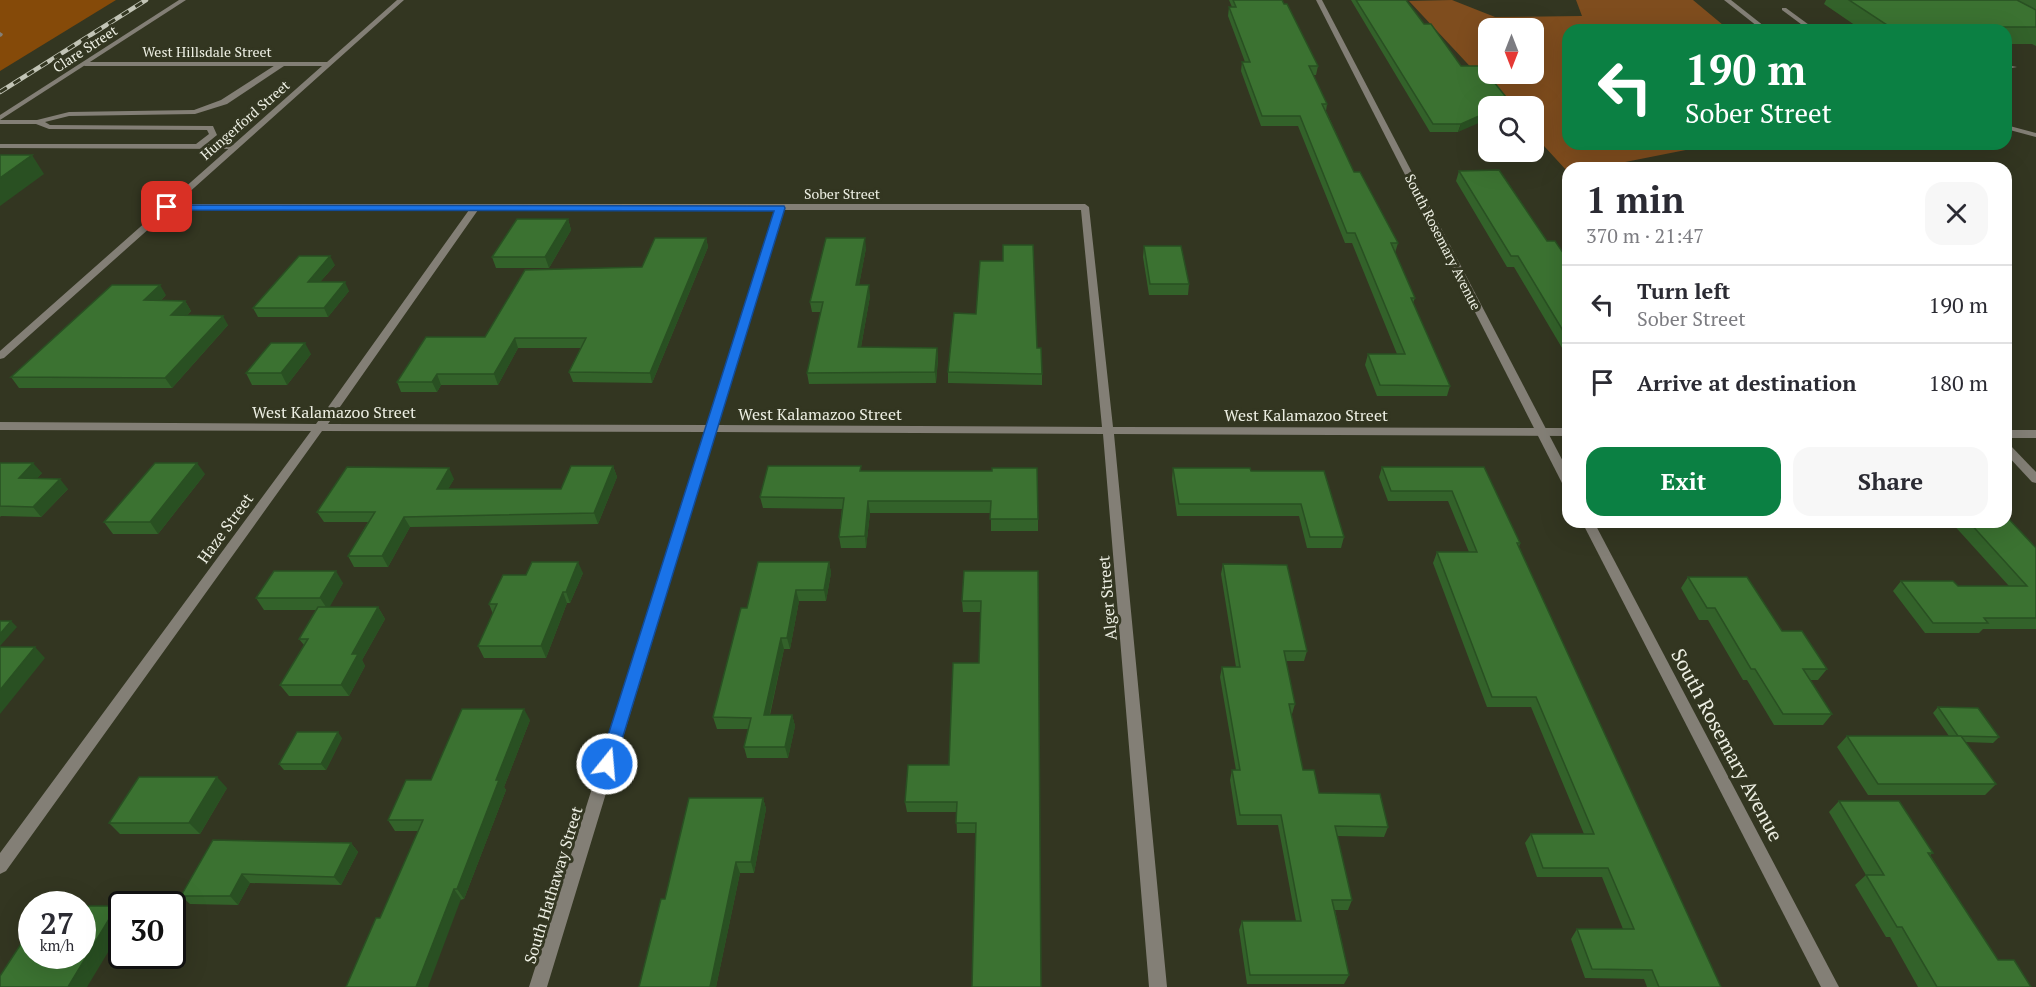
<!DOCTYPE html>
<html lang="en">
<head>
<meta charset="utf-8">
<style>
  :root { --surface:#fff; --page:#f7f7f7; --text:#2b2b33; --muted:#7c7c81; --line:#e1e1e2; --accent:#0b8043 }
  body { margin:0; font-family:"PT Serif",serif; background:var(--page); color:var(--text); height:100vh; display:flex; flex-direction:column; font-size:22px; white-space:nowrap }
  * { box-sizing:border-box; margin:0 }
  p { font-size:20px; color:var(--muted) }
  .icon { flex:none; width:33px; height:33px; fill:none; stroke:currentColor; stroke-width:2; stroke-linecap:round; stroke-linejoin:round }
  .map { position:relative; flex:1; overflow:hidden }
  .sheet { position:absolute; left:1562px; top:162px; width:450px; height:366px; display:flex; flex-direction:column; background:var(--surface); border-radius:18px; box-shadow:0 6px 24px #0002 }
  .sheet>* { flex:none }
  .banner { position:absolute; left:1562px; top:24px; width:450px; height:126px; border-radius:18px; box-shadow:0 6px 24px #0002; background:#0b8043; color:#fff; overflow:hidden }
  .needle { width:39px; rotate:180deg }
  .tools { position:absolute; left:1478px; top:18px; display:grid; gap:12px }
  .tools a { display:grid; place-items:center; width:66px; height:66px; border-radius:12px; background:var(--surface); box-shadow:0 6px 24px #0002; font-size:30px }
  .speed { position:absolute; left:18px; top:891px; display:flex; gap:12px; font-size:30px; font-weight:700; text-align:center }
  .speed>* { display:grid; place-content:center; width:78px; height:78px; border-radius:50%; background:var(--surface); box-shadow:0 6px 24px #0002; line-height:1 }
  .speed small { font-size:15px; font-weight:400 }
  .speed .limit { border:3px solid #111; border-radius:9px; background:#fff; color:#111 }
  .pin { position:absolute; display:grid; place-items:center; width:51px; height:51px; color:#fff; margin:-26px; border-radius:12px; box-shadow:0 3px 9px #0006 }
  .me { position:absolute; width:66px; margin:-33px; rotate:17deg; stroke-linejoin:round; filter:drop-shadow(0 0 4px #0008) }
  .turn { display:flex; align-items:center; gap:21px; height:126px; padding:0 24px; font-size:27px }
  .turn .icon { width:78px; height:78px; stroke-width:2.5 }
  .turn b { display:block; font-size:42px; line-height:51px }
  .round { display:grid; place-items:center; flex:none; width:63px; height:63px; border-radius:18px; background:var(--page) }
  .head { display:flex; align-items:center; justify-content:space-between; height:102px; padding:0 24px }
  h1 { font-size:36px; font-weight:800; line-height:45px }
  .action { display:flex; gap:12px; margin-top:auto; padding:12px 24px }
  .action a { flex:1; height:69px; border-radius:18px; background:var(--accent); color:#fff; font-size:24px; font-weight:800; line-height:69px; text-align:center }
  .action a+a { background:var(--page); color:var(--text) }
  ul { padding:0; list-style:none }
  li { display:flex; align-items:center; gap:18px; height:78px; padding:0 24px; border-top:2px solid var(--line) }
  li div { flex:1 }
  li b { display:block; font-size:22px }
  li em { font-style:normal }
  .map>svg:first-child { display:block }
  .green { fill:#854a09 }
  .forest { fill:#7f4d1e; fill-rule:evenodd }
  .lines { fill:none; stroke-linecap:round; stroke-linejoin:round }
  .service { fill:#837f76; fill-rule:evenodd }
  .minor { fill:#837f76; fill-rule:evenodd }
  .tertiary { fill:#837f76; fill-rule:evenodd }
  .rail-casing { stroke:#c2c4b6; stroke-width:4.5 }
  .rail { stroke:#333621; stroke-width:3; stroke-dasharray:8; stroke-linecap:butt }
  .wall { fill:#33622a }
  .shaded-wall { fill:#295022 }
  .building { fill:#3b7231; stroke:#295022; stroke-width:1.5 }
  .route { fill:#1a73e8; stroke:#114b97; stroke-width:1.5 }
  .labels { text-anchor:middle; stroke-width:6; stroke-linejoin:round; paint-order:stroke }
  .far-street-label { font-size:14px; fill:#edefe3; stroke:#333621 }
  .street-label { font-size:16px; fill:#edefe3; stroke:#333621 }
  .near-street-label { font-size:20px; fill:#edefe3; stroke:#333621 }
</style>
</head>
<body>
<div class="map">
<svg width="2036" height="987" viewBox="0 0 2036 987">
  <rect width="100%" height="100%" fill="#333621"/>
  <path class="green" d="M0,0H116L0,71Z"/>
  <path class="forest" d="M1452,0L1495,17L1582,16L1576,0H1693L1729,30H1568V144H1716L1595,168H1568L1567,171L1533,134V106H1507L1409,1ZM1488,28H1533V74H1488Z"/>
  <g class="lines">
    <g class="service">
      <path d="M1782,8H1786L1816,30H1809L1782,10Z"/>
      <path d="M0,32L3,34L2,36L0,37Z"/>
      <path d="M280,62L287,64L227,104L195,114L69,116L45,122L50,125L210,126H213L217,135L206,144L234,145L238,147L237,149L0,148V144H196L209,134L207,130L49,129L36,124H0V120H37L69,112L194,110L221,100Z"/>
      <path d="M2006,65L2017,67L2006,69Z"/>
    </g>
    <g class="minor">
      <path d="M397,0H404L176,204H1085L1089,207L1113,427L1568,428V436L1114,434L1167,987H1149L1103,434L716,432L547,987H529L705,432L322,431L6,871L0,874V853L311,431L0,430V422L316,424L469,210H170L4,358L0,359V351L322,66H85L81,64L85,62H327ZM478,210H775L707,425L328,424ZM784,210H1081L1102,427L718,425Z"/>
      <path d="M1724,0H1731L1769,30H1762Z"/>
      <path d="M2006,125L2036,133V137L2006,129Z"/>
      <rect x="2006" y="430" width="30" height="8"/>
      <path d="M2006,444L2010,445L2036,472V483L2032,482L2006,454Z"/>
    </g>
    <g class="tertiary">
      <path d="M179,0H186L0,120V115Z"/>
      <path d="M1316,0H1322L1568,471V487L1562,483Z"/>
      <path d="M1582,522H1594L1839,987H1821Z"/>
    </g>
    <defs>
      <path id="rail" d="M0,92L146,0"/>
    </defs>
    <use href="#rail" class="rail-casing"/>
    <use href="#rail" class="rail"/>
  </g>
  <g class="wall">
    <path d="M1229,0H1282L1318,66L1316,75H1313L1327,104L1326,111L1354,172L1398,243L1395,253L1415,298L1413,303L1450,386L1447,396H1377L1365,365L1368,354H1397L1352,243H1345L1298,126H1261L1241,71L1242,62H1245L1228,16L1229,7H1232Z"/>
    <path d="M1351,0H1406L1424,24L1461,66H1481L1458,132H1430Z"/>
    <path d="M1826,0H2036V46L2032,44H2006V30H1862L1824,4Z"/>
    <path d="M1459,171L1547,241L1568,260V358L1514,267H1507L1456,181Z"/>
    <path d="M568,219L571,230L549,268H496L492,257Z"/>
    <path d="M706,238L708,247L652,383L573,382L569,372L581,348H518L498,385H441L437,392H401L397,382L485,337Z"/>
    <path d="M1144,246L1189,284L1188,295H1149L1143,257Z"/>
    <path d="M866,248L859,285L870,296L861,347L937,348L938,359L936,383L809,384L807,373L821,312H812L810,302Z"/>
    <path d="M335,265L320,282L349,291L328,317H258L253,308Z"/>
    <path d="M166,295L160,301H185L191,311L187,315L228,325L172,388H19L11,377Z"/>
    <path d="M1037,348L1042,374V385L948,383V372Z"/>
    <path d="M311,354L287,385H252L246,373Z"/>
    <path d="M0,463L42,473L37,478L68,489L41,517L1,516L0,517Z"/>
    <path d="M613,466L617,477L598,524L410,527L388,567H354L348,556L368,522H324L317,512L454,479L448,489H561Z"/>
    <path d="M1382,467H1484L1520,543L1519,547L1721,987H1647L1644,979L1585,978L1571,939L1577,929H1623L1602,877H1537L1525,843L1531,834H1584L1531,707H1487L1433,563L1437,552H1469L1448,501H1388L1379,477Z"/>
    <path d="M1173,468L1251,471H1324L1344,537L1341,548H1307L1299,516H1177L1172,479Z"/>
    <path d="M862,471H992L1038,519V531H991V513H870L866,548H841L839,537L842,509L763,508L760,497Z"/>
    <path d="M205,474L158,534H113L104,522Z"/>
    <path d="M1951,522H2006L2036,548V629H1983L1979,633H1925L1893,591L1901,581L1958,586H2009Z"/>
    <path d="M829,562L831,573L826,601H799L790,649H784L770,715H792L795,726L788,758H747L744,747L748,729H717L713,717L747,608Z"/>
    <path d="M1223,564L1307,651L1304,661H1286L1295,704L1292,714H1291L1303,770L1319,793L1388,827L1384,837L1337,836L1352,900L1348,910H1335L1349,975L1344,984H1247L1239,930L1242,921H1296L1278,825H1237L1230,780L1232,770H1236L1220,677L1222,667H1236L1221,574Z"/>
    <path d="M1038,571L976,833H957L956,812H907L905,802L949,765L979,663L981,612H963L962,601Z"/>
    <path d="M583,573L570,603H567L546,658H484L478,646L493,614L489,604L526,575Z"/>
    <path d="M1688,577L1782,631L1827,669L1818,680H1810L1832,714L1823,725H1774L1747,680H1743L1708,620H1699L1681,588Z"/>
    <path d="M343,583L329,607H378L385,619L362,660L365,666L349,696H289L280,685L304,645L299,639L317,610H264L256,598Z"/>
    <path d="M1938,707L1999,737L1993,743L1965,742L1996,784L1985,795H1868L1837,747L1847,736H1949L1933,713Z"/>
    <path d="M530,720L504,787L506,790L464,899L380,918L418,831H395L388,820L431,780Z"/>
    <path d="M342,738L326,770H284L279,764Z"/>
    <path d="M227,788L200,834H120L109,823Z"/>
    <path d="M763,798L766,809L754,873H740L716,987H639L665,899Z"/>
    <path d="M1839,801L1933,853L1930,855L1998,960L2031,987H1918L1890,937H1886L1855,885L1866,875L1829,812Z"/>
    <path d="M213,840L351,843L358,852L341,885L250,883L238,905L190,904L181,896Z"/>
  </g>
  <g class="shaded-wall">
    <path d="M1510,102L1508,106H1499Z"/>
    <path d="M1488,112V119L1458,132L1461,124Z"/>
    <path d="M32,155L44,174L0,206V178Z"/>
    <path d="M568,219L571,230L549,268L545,257Z"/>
    <path d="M706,238L708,247L652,383L650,373Z"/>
    <path d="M865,238L866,248L857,296L856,285Z"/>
    <path d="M330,256L335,265L312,291L308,282Z"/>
    <path d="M345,282L349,291L328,317L324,308Z"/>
    <path d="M160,285L166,295L150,310L144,300Z"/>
    <path d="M869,285L870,296L859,358L858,347Z"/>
    <path d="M185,301L191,311L177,325L171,315Z"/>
    <path d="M223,316L228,325L172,388L165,378Z"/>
    <path d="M515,338L518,348L498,385L494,374Z"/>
    <path d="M305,343L311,354L287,385L281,373Z"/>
    <path d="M937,348L938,359L936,383L935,372Z"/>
    <path d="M437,374L441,385L437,392L432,382Z"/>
    <path d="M33,463L42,473L28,488L19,478Z"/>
    <path d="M197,463L205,474L158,534L150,522Z"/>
    <path d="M613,466L617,477L598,524L594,513Z"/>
    <path d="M449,468L454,479L442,500L437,489Z"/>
    <path d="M60,479L68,489L41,517L33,507Z"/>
    <path d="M868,501L870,513L866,548L865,536Z"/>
    <path d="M404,517L410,527L388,567L382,556Z"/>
    <path d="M578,562L583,573L570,603L566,592Z"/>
    <path d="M829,562L831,573L826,601L824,590Z"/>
    <path d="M336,571L343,583L328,610L320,598Z"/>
    <path d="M796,590L799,601L790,649L787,638Z"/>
    <path d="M563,592L567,603L546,658L541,646Z"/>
    <path d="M378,607L385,619L362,660L365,666L349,696L341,685L352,654Z"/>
    <path d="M11,621L17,627L0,646V634Z"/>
    <path d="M781,638L784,649L767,726L764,715Z"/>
    <path d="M35,647L45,658L0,714V690Z"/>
    <path d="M524,709L530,720L504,787L506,790L464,899L457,889L496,780Z"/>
    <path d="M792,715L795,726L788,758L785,747Z"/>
    <path d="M338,732L342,738L326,770L321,764Z"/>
    <path d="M217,777L227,788L200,834L189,823Z"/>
    <path d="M763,798L766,809L754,873L751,862Z"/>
    <path d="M351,843L358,852L341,885L334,877Z"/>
    <path d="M736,862L740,873L716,987H710Z"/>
    <path d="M242,874L250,883L238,905L230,896Z"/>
    <path d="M454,889L461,899L428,987H416Z"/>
    <path d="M117,906L122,909V929L87,987H68Z"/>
  </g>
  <g class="building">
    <path d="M1233,0H1282L1284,4H1287L1318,66H1309L1327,104H1322L1354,172H1360L1398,243H1391L1415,298H1411L1450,386L1380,385L1368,354H1405L1355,233H1347L1300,116H1262L1242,62H1250L1229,7H1236Z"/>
    <path d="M1356,0H1406L1424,24H1431L1461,66H1481L1510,102L1499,106H1488V112L1461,124H1433Z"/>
    <path d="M1849,0H2017L2036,10V27H1890Z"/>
    <path d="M0,155H32L0,178Z"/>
    <path d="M1499,170L1547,241H1555L1568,260V339L1518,256H1511L1459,171Z"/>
    <path d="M517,219H568L545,257H492Z"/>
    <path d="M655,238H706L650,373L569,372L586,338H515L494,374H437L432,382H397L426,337H485L525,270L642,267Z"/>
    <path d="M826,238H865L856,285H869L858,347L937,348L935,372L807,373L823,302H810Z"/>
    <path d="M1003,245H1033L1037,348H1041L1042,374L948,372L954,313L976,314L980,261H1003Z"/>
    <path d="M1144,246H1181L1189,284H1150Z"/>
    <path d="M299,256H330L308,282H345L324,308H253Z"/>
    <path d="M112,285H160L144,300L185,301L171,315L223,316L165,378L11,377Z"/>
    <path d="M271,343H305L281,373H246Z"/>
    <path d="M0,463H33L19,478L60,479L33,507L0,506Z"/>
    <path d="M155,463H197L150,522H104Z"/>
    <path d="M571,466H613L594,513L404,517L382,556H348L375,512H317L347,467L449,468L437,489H561Z"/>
    <path d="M768,466H861L860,471H992V468H1037L1038,519H990L991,501H868L865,536L839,537L844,498L760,497Z"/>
    <path d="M1382,467H1484L1520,543H1517L1721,987H1659L1652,970L1592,969L1577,929H1634L1608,868H1543L1531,834H1594L1536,697H1492L1437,552H1477L1452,491H1391Z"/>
    <path d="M1173,468H1250L1251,471H1324L1344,537H1310L1301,504H1179Z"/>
    <path d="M2006,516L2036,548V618H1984L1988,623H1933L1901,581H1953L1958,586H2027L1969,522H2006Z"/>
    <path d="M532,562H578L566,592H563L541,646H478L497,604H489L503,575H526Z"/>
    <path d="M758,562H829L824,590H796L787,638H781L764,715H792L785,747H744L751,718L713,717L741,608H747Z"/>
    <path d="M1223,564L1287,565L1307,651H1284L1295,704H1289L1303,770H1314L1319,793L1380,794L1388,827L1335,826L1352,900H1332L1349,975H1250L1242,921H1301L1281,815H1240L1232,770H1240L1222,667H1240Z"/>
    <path d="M274,571H336L320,598H256Z"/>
    <path d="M964,571H1038L1041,987H972L976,823H956L957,802H905L908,765H949L953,663H979L981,601H962Z"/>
    <path d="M1688,577H1747L1782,631H1802L1827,669H1803L1832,714H1783L1755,669H1751L1715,608H1707Z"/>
    <path d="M318,607H378L352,654H358L341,685H280L308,639H299Z"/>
    <path d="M0,621H11L0,634Z"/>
    <path d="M0,647H35L0,690Z"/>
    <path d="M1938,707L1978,708L1999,737L1958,736Z"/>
    <path d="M462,709H524L496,780H499L457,889H454L416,987H346L376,918H380L423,820H388L406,780H431Z"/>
    <path d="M297,732H338L321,764H279Z"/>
    <path d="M1847,736H1961L1996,784H1878Z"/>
    <path d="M139,777H217L189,823H109Z"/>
    <path d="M689,798H763L751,862H736L710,987H639L661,899H665Z"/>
    <path d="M1839,801H1899L1933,853H1928L1998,960H2014L2031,987H1937L1902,927H1897L1866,875H1884Z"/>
    <path d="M213,840L351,843L334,877L242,874L230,896H181Z"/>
    <path d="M82,906H117L68,987H0V976L32,927V956H82Z"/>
  </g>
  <path class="route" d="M164,205L784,206L785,208L613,769L607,772L601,769L599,764L774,211L167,210L162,207Z"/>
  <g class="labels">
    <g class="far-street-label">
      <text transform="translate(85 49) rotate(-33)" y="5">Clare Street</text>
      <text x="207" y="57">West Hillsdale Street</text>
      <text transform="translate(245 120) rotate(-41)" y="5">Hungerford Street</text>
      <text x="842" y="199">Sober Street</text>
      <text transform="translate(1443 242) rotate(63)" y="5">South Rosemary Avenue</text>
    </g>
    <g class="street-label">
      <text x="334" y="418">West Kalamazoo Street</text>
      <text x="820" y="420">West Kalamazoo Street</text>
      <text x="1306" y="421">West Kalamazoo Street</text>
      <text transform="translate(225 528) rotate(-54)" y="6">Haze Street</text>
      <text transform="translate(1107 598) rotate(-95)" y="6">Alger Street</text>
      <text transform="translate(553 885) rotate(-73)" y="6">South Hathaway Street</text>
    </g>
    <g class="near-street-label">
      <text transform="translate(1727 745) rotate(62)" y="7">South Rosemary Avenue</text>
    </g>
  </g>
</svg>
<div class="tools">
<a><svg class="needle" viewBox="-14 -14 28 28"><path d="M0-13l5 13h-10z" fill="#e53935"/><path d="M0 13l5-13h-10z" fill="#7c7c81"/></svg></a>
<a><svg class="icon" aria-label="search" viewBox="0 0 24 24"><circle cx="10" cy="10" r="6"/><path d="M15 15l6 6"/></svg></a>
</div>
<div class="speed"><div>27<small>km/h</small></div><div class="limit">30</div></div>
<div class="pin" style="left:167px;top:207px;background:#d93025"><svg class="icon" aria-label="arrive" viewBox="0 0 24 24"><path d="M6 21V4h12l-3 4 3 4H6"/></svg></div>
<svg class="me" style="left:607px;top:764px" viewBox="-20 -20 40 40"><circle r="17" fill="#1a73e8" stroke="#fff" stroke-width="3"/><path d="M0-11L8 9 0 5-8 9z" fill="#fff"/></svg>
<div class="banner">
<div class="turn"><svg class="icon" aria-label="left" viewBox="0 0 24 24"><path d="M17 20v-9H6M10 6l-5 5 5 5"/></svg><div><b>190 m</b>Sober Street</div></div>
</div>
<section class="sheet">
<div class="head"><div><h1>1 min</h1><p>370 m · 21:47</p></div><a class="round"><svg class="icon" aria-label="close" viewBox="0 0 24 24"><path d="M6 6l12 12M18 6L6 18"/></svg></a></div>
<ul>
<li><svg class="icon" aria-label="left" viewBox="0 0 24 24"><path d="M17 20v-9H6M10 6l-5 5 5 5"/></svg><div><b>Turn left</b><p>Sober Street</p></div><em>190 m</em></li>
<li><svg class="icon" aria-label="arrive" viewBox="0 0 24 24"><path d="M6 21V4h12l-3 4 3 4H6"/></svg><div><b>Arrive at destination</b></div><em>180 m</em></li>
</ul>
<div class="action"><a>Exit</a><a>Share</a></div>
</section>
</div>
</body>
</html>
